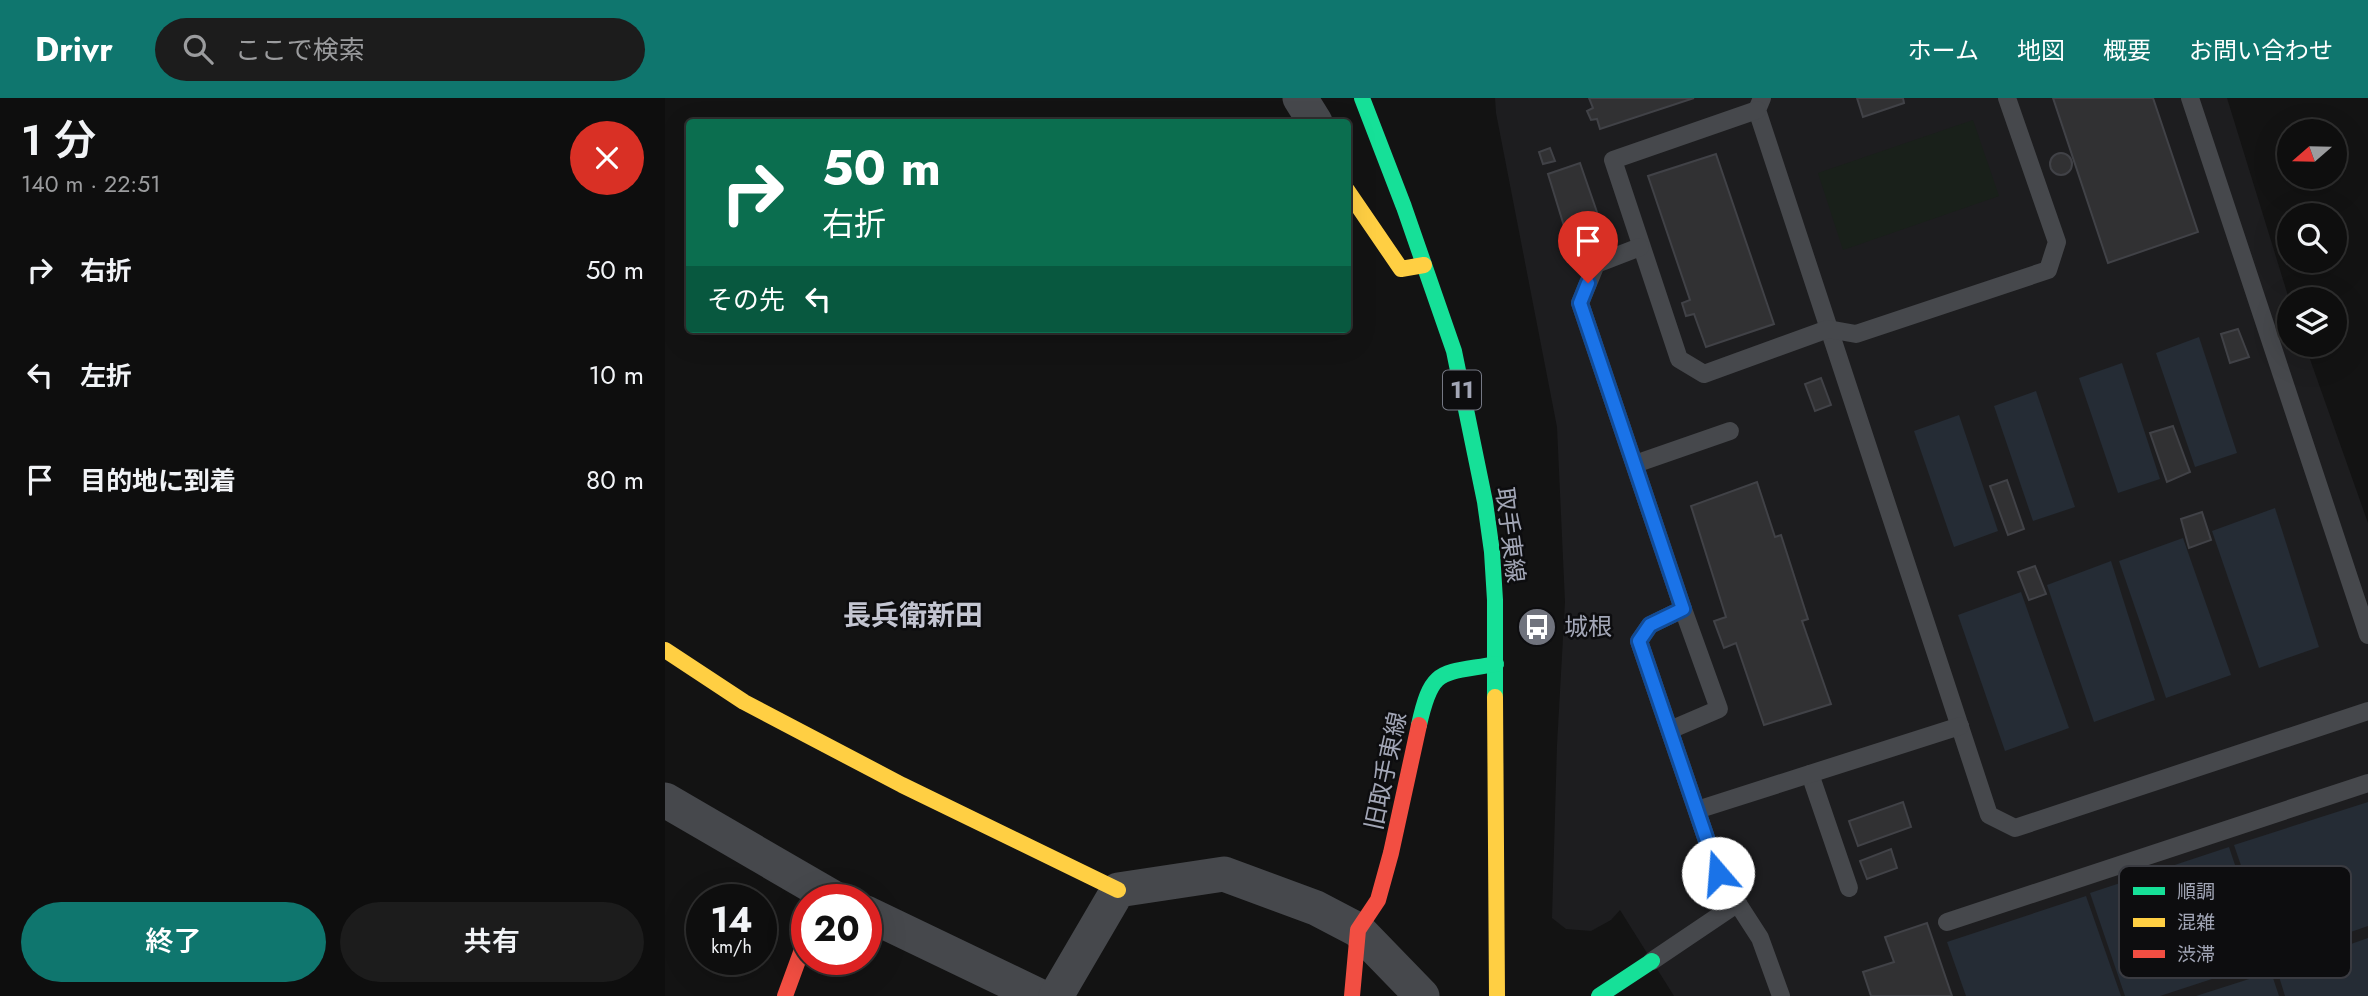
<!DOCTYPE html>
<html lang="ja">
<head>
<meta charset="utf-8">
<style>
  :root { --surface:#0e0e0e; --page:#1c1c1c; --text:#f1f3f6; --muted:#9b9c9e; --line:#2e2e2e; --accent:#0f766e }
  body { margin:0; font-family:Jost,"Noto Sans JP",sans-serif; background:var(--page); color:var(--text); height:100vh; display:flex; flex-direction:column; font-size:26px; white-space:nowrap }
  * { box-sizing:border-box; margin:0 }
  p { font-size:23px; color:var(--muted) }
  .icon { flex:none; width:38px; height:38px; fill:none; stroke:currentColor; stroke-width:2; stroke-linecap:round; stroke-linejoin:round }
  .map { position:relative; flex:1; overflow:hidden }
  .sheet { display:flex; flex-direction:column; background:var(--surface); width:665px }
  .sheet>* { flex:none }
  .hud { position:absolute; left:21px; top:21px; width:665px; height:214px; border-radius:7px; box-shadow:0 7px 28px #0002,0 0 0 2px var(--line); background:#0b6e4f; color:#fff; overflow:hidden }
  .needle { width:46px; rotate:250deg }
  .fabs { position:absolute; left:1612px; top:21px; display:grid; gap:14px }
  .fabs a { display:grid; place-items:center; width:70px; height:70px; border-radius:50%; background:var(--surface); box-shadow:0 7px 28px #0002,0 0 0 2px var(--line); font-size:35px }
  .speed { position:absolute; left:21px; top:786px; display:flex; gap:14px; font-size:35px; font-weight:700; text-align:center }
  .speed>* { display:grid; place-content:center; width:91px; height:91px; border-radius:50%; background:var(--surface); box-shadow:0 7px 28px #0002,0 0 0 2px var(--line); line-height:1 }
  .speed small { font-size:18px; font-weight:400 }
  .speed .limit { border:10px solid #d22; background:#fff; color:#111 }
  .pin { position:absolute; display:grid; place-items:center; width:60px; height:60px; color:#fff; margin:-72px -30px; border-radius:50% 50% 50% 0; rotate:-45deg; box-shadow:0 0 7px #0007 }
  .pin .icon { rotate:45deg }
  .me { position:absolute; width:77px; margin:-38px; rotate:342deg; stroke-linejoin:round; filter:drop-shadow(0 0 5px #0008) }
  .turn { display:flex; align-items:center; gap:24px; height:147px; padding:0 21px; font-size:32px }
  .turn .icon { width:91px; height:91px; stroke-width:2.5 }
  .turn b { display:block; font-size:49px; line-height:60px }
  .then { display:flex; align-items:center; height:66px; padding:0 21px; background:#0003; gap:14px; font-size:26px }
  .round { display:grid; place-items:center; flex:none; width:74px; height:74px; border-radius:37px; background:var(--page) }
  .overview { display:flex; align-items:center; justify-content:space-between; height:119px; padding:0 21px }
  h1 { font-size:42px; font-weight:600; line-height:52px }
  .primary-button { display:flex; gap:14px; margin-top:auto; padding:14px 21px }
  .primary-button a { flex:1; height:80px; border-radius:42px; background:var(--accent); color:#fff; font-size:28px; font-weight:600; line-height:80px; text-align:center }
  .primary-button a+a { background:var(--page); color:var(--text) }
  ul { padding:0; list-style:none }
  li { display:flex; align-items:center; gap:21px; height:105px; padding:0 21px }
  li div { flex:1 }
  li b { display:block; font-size:26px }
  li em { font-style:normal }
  header { display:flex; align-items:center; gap:42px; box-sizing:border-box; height:98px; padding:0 35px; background:var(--accent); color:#fff }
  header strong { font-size:33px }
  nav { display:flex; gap:38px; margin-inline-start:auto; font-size:24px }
  .search { width:490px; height:63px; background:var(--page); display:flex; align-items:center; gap:18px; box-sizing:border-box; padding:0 24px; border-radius:38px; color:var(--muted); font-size:26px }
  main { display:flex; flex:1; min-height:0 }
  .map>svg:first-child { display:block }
  .built { fill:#1d1d1f }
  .green { fill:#19201a }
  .water { fill:#252c35 }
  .building { fill:#313133; stroke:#414247; stroke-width:2 }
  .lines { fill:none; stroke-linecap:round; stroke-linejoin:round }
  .lane { stroke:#46484c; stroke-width:18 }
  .street { stroke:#46484c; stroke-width:35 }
  .fast { stroke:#16e098; stroke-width:16 }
  .slow { stroke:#ffcf43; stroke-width:16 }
  .jam { stroke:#f24e42; stroke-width:16 }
  .route-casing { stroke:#114b97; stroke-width:18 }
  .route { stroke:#1a73e8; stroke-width:12 }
  .labels { text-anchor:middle; stroke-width:5; stroke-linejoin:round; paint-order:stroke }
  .shield { fill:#0d0d0f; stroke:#757884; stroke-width:2 }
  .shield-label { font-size:23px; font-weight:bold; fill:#a2a6b6 }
  .street-label { font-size:24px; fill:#a2a6b6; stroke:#0d0d0f }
  .poi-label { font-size:24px; fill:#a2a6b6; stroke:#0d0d0f; text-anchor:start }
  .quarter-label { font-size:28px; font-weight:bold; fill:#c3c5d1; stroke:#0d0d0f }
  .key { fill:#0d0d0f; stroke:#3a3b41; stroke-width:2 }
  .key-label { font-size:19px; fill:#a2a6b6 }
</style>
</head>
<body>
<header>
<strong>Drivr</strong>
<div class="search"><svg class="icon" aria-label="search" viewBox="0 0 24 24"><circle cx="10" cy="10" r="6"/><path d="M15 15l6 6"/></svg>ここで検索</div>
<nav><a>ホーム</a><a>地図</a><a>概要</a><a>お問い合わせ</a></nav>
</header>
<main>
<section class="sheet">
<div class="overview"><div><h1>1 分</h1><p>140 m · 22:51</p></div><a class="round" style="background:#d93025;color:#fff"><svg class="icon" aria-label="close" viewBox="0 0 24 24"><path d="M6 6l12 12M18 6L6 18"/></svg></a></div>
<ul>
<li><svg class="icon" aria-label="right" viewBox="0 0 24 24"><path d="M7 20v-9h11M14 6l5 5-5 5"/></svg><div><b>右折</b></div><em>50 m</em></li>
<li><svg class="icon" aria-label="left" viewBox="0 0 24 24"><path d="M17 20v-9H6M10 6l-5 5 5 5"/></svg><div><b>左折</b></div><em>10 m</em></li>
<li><svg class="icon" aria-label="arrive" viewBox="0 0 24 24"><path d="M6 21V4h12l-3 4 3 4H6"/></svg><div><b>目的地に到着</b></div><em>80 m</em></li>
</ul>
<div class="primary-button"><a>終了</a><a>共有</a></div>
</section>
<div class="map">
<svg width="1703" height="898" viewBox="0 0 1703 898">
  <rect width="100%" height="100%" fill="#131313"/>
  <path class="built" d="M830,0H1562L1624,201V247H1640L1703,425V898H1009L955,812L946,822L926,833L901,831L887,820L892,647L900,504L892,329L831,15Z"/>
  <path class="green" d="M1308,22L1334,98L1178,152L1153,75Z"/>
  <g class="water">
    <path d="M1534,239L1572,355L1530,369L1491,255Z"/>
    <path d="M1457,265L1495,381L1453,395L1414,280Z"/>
    <path d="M1371,293L1410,409L1368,423L1329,308Z"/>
    <path d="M1294,317L1333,433L1289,449L1249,333Z"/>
    <path d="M1610,410L1654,549L1594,570L1547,433Z"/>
    <path d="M1518,440L1566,577L1501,600L1454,463Z"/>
    <path d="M1446,463L1490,602L1429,624L1382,487Z"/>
    <path d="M1356,494L1404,630L1340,653L1293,517Z"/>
    <path d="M1703,704V828L1608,861L1569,747Z"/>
    <path d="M1564,749L1602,863L1495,898H1460L1425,795Z"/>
    <path d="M1421,798L1456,898H1301L1282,844Z"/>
    <path d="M1703,840V898H1620L1612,872Z"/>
    <path d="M1606,874L1614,898H1531Z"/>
  </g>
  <g class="building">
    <path d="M924,0H1029L935,31L932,21L926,22L922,13L928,10Z"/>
    <path d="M1192,0H1238L1239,5L1198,19Z"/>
    <path d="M1388,0H1488L1533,134L1443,165Z"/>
    <path d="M885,50L890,63L878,66L874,54Z"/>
    <circle cx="1396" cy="66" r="11"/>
    <path d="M1051,56L1109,226L1041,249L1029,216L1021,218L1017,205L1025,202L983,78Z"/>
    <path d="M915,65L933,117L899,128L883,76Z"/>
    <path d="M1573,231L1584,259L1565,265L1556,236Z"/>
    <path d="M1156,280L1166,307L1150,313L1140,286Z"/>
    <path d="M1508,328L1525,374L1502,384L1485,335Z"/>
    <path d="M1342,382L1359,431L1343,437L1325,388Z"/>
    <path d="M1092,384L1110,439L1116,437L1143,521L1137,523L1166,606L1099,627L1071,545L1059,550L1049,523L1061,519L1026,408Z"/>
    <path d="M1537,414L1546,442L1524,450L1516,421Z"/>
    <path d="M1370,468L1381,496L1364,502L1353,474Z"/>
    <path d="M1238,704L1246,729L1193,748L1184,723Z"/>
    <path d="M1226,751L1232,770L1202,781L1195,763Z"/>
    <path d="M1262,825L1287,898H1206L1198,874L1229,864L1220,839Z"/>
  </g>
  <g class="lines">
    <g class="lane">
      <path d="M1097,0L1092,12L1324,717L1350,730L1703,613"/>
      <path d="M1525,0L1703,537"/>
      <path d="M1092,12L948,62L1014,261L1039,276L1163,231L1191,236L1383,172L1392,144L1342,0"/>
      <path d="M975,149L931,166L915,205L1018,511L985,527L974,543L1053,775L1095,840L1116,898"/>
      <path d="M970,366L1065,333"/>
      <path d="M1005,632L1054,611L1018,511"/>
      <path d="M1145,676L1184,790"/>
      <path d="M1032,712L1295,628"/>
      <path d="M1282,824L1703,685"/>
      <path d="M987,863L1073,805"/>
    </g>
    <g class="street">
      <path d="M635,0L650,24"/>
      <path d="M0,702L172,802"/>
      <path d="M201,815L374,898"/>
      <path d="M391,898L453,792L559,776L651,810L693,832L757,898"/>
    </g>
    <g class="fast">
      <path d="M697,0L739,109L789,253L820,404L827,454L830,502V599"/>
      <path d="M754,627C767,568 776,576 831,566"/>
      <path d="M934,898L987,863"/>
    </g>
    <g class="slow">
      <path d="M682,92L736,171L759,167"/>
      <path d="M0,552L79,604L237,687L453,792"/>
      <path d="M830,599L832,898"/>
    </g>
    <g class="jam">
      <path d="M120,898L142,838"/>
      <path d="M687,898L693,832L713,802L726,755L754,627"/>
    </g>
  </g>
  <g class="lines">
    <defs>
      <path id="route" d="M923,185L915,205L1018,511L985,527L974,543L1053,775"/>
    </defs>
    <use href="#route" class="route-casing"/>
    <use href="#route" class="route"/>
  </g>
  <defs>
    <symbol id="bus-disc" viewBox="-11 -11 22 22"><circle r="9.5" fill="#70737d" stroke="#0d0d0f"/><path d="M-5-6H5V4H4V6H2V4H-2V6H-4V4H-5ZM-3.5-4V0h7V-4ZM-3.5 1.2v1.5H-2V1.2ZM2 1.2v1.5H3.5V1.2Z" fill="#fff"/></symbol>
  </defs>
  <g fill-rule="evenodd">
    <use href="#bus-disc" x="850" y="507" width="44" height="44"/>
  </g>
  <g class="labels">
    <rect class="shield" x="778" y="272.5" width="38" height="39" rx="5"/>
    <g class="shield-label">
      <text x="797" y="300">11</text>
    </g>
    <g class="street-label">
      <text transform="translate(845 437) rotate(83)" y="8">取手東線</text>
      <text transform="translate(721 673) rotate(-78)" y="8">旧取手東線</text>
    </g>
    <g class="poi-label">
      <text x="899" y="537">城根</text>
    </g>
    <g class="quarter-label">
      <text x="248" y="527">長兵衛新田</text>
    </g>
  </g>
  <rect x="1454" y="768" width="232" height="112" rx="10" class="key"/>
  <rect x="1468" y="789" width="32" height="8" fill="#16e098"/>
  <rect x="1468" y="820" width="32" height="9" fill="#ffcf43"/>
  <rect x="1468" y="852" width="32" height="8" fill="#f24e42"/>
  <g class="key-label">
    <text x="1512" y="800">順調</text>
    <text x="1512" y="831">混雑</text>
    <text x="1512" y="863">渋滞</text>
  </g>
</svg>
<div class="fabs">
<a><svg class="needle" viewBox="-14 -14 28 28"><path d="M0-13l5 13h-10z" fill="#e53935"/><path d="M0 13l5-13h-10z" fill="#9b9c9e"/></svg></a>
<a><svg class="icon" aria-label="search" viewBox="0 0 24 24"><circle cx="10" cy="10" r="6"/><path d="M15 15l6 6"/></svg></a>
<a><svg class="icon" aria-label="layers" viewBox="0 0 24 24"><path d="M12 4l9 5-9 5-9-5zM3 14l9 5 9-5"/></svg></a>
</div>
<div class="speed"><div>14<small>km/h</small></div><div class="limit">20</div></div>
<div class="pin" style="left:923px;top:185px;background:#d93025"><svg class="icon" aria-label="arrive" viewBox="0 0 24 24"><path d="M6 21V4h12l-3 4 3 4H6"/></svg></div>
<svg class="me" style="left:1053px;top:775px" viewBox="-20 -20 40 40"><circle r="19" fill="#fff"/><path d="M0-13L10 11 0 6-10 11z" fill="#1a73e8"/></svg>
<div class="hud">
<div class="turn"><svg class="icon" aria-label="right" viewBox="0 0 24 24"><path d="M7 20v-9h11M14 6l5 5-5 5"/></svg><div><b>50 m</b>右折</div></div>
<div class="then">その先<svg class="icon" aria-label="left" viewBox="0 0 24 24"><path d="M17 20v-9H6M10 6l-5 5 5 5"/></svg></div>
</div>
</div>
</main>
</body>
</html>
